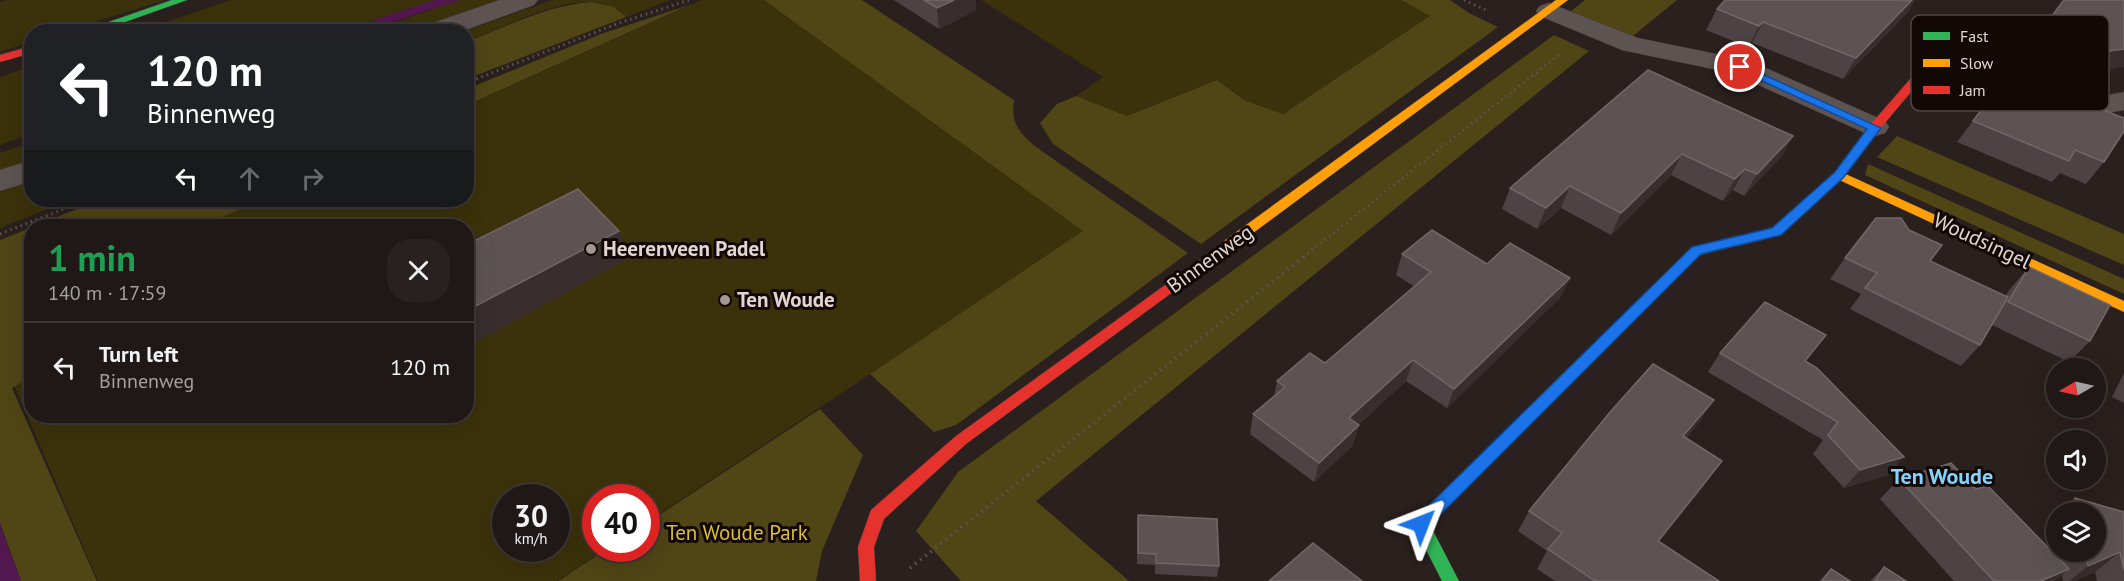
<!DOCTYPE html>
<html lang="en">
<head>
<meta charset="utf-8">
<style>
  :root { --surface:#201816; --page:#28211f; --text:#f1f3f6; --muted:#a2a0a1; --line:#3d3735 }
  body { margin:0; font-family:"PT Sans",sans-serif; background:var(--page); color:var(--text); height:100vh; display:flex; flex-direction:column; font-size:22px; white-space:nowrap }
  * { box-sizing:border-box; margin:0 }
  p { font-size:20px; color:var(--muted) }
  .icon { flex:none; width:33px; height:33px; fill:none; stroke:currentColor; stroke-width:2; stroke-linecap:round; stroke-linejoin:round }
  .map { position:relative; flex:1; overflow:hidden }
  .sheet { position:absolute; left:24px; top:219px; width:450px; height:204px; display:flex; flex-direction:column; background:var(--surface); border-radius:24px; box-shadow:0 6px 24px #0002,0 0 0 2px var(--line) }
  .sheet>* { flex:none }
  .guide { position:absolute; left:24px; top:24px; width:450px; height:183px; border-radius:24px; box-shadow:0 6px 24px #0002,0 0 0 2px var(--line); background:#202124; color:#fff; overflow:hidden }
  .needle { width:39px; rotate:261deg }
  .tools { position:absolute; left:2046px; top:358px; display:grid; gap:12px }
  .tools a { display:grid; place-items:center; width:60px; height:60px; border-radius:50%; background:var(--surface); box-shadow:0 6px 24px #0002,0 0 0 2px var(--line); font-size:30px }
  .speed { position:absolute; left:492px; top:484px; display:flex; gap:12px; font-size:30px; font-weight:700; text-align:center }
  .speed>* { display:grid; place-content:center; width:78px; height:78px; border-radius:50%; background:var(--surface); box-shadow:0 6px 24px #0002,0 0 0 2px var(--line); line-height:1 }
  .speed small { font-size:15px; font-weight:400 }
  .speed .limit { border:9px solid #d22; background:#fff; color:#111 }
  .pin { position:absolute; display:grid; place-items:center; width:51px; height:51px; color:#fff; margin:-26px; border:3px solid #fff; border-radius:50%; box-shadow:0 2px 6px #0007 }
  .me { position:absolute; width:66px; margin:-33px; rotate:45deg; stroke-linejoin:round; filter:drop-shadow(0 0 4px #0008) }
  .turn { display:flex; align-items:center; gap:21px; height:126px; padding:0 24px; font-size:27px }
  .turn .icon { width:78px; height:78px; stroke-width:2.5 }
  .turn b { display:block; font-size:42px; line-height:51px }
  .lanes { display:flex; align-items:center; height:57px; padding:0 24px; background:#0003; justify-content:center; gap:30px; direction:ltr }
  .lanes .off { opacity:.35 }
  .round { display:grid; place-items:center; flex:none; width:63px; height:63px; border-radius:24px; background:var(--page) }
  .overview { display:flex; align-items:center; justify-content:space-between; height:102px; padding:0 24px }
  h1 { font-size:36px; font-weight:700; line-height:45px; color:#1e9e55 }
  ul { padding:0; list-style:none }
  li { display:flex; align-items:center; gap:18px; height:90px; padding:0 24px; border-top:2px solid var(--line) }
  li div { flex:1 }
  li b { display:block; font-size:22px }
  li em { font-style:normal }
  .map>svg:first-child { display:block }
  .green { fill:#3b320b; fill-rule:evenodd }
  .forest { fill:#504515 }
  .water { fill:#52174f }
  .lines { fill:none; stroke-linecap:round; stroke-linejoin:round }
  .street-casing { stroke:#443b39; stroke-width:1 }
  .fast-casing { stroke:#443b39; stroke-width:1 }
  .slow-casing { stroke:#443b39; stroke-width:1 }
  .jam-casing { stroke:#443b39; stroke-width:1 }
  .path-far1 { stroke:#5c5452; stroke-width:3; stroke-dasharray:1.5 4; stroke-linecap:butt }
  .path { stroke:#5c5452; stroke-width:4; stroke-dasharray:1.5 5; stroke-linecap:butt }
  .street { fill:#5d5452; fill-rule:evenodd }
  .fast { fill:#30b455; fill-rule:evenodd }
  .slow { fill:#ff9f0a; fill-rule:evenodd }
  .jam { fill:#e5322d; fill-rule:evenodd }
  .wall { fill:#4d4344 }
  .shaded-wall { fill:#382e2e }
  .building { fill:#5d5353; stroke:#726767; stroke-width:1.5 }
  .route { fill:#1a73e8; stroke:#114b97; stroke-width:1.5 }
  .poi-dot { fill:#a29693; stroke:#120907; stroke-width:2 }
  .labels { text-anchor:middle; stroke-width:6; stroke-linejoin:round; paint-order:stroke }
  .street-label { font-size:21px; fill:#e3d5d2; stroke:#120907 }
  .poi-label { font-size:21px; font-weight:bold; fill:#e3d5d2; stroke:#120907; text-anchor:start }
  .park-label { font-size:21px; fill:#dcbf32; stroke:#120907 }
  .neighbourhood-label { font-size:22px; font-weight:bold; fill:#83d3ff; stroke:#120907 }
  .key { fill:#120907; stroke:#514644; stroke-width:1.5 }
  .key-label { font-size:16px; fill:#e3d5d2 }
</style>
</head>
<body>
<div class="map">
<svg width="2124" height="581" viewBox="0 0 2124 581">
  <rect width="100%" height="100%" fill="#2a201e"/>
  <g class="green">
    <path d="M7,0H165L66,31L32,32L31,42L0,52V2Z"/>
    <path d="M231,0H435L340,31L136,32Z"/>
    <path d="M460,0H502L411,31L365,32Z"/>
    <path d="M552,0H670L626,17C616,10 605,3 592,2C554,0 502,28 467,42L466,32H463Z"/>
    <path d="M702,0H770L1085,232L647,522L646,498H596V549H606L557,581H98L11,378L31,368L32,416H466V226H195L256,200H466L467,105ZM506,498H556V549H506Z"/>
    <path d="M981,0H1401L1431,16L1283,114L1244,100L1217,80L1127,116L1076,96L1103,77Z"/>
    <path d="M31,66V134L0,145V77Z"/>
    <path d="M31,142V161L0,172V153Z"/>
    <path d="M31,181L32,200H71L0,228V192Z"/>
  </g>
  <g class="forest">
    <path d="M764,0H862L1014,100C1010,123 1020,133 1036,147L1188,253L956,425L934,432L870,374L1083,231Z"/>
    <path d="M1401,0H1450L1469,13L1498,27L1201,244L1053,144L1040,123L1057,104L1076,96L1127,116L1217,80L1244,100L1283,114L1430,16Z"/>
    <path d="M1585,0H1677L1633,36L1570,12Z"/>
    <path d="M592,2L613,7L626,17L467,79V42C508,26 548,5 592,2Z"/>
    <path d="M692,4L467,105V89L601,34Z"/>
    <path d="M1554,35L1589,51L1036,501L1129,581H961L916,531L958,472Z"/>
    <path d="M1897,136L2124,234V265L1877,157Z"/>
    <path d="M1868,164L2124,279V294L1865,175Z"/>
    <path d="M99,200H260L202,226H32L31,377L12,388L97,581H21L0,523V240Z"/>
    <path d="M820,409L863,455L822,551L816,581H558L607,549H646L647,523Z"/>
  </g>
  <g class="water">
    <path d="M435,0H460L364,31H340Z"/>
    <path d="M0,523L2,531L21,581H0Z"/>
  </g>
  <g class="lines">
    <defs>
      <g id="street">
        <path d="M500,0H538L534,5L460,32H420L424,26Z"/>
        <path d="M1549,3L1638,38L1750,61L1885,121L1889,127L1885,133L1875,136L1865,133L1732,73L1622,50L1540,16L1536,11L1540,6Z"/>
        <path d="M2124,92V110L2085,117L2075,114L2071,108L2075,102Z"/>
        <path d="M32,160V181L0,191V170Z"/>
      </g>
      <g id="fast">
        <path d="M172,0H187L97,32H80Z"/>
        <path d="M1965,63L2124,119V127L1961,68L1959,66Z"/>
        <path d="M1737,236L1742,238L1743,241L1742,244L1700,255L1430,525L1459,581H1442L1413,524L1415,519L1691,248Z"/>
      </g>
      <g id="slow">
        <path d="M1556,0H1568L1234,247H1224L1223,244L1224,241Z"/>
        <path d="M1839,171L2124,301V312L1835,178L1833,175L1835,172Z"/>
      </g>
      <g id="jam">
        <path d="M32,46V53L0,62V55Z"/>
        <path d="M1936,53L1971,66L1965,69L1938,60L1879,130L1843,178L1781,235L1737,246L1732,244L1731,241L1732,238L1772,228L1835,172L1871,124L1932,54Z"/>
        <path d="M1229,239L1235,244L1234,247L966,444L884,519L874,547L876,581H860L858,547L871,510L956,436Z"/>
      </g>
    </defs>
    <use href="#street" class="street-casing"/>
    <use href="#fast" class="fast-casing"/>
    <use href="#slow" class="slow-casing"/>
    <use href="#jam" class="jam-casing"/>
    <g class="path-far1">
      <path d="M1464,0L1488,11"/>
      <path d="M466,83L619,23L689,0"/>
      <path d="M0,234L87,200"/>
      <path d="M1303,257L1561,53"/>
    </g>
    <path class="path" d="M910,568L1305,256"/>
    <use href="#street" class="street"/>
    <use href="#fast" class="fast"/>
    <use href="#slow" class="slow"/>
    <use href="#jam" class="jam"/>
  </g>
  <g class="wall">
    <path d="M894,0H976V10L939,29Z"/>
    <path d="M2124,0L2034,80L2011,71L2026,51L2066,1Z"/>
    <path d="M1717,9L1909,11L1843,79L1752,43L1748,47L1706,30Z"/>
    <path d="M1648,70L1793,136L1781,157L1744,196L1733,190L1723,201L1671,175L1611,235L1561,208L1537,229L1502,209L1510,188Z"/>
    <path d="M2009,73L2104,162L2086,184L2060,173L2052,182L1957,142Z"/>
    <path d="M1402,254L1487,264L1570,278L1560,298L1447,408L1406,381L1358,425H1359L1353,445L1314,482L1250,434L1253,414L1274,396L1277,381L1325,363L1415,287L1396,275Z"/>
    <path d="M1845,258L1930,261L2005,296L2010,289L2029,267L2090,341L2069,362L1992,325L1980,345L1961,366L1850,309L1861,294L1830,279Z"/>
    <path d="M1720,353L1806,362L1904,457L1888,475L1844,488L1813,454L1823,440L1708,372Z"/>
    <path d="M2124,373V403L2112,397Z"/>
    <path d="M1700,421L1686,438L1707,482L1659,542L1719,581H1555L1537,569L1547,551L1518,531L1529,511Z"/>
    <path d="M1899,479L1976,489L2059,558L2058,552H2096V513H2058L2075,498L2124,512V581H2097L2095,572L2074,581H2063L2062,575L2054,581H1954L1880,499Z"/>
    <path d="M2056,514V545L2052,518Z"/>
    <path d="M1138,515L1219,566L1217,577L1155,574V565L1137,564V526Z"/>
    <path d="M1884,567L1906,581H1870Z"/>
    <path d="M1831,569L1850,581H1819Z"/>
  </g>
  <g class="shaded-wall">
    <path d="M954,0H976V10L939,29L937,8Z"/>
    <path d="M1912,0H1915L1909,11L1843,79L1856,58Z"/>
    <path d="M1763,22L1752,43L1748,47L1759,26Z"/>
    <path d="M2124,49V67L2034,80L2050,59Z"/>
    <path d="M1793,136L1781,157L1744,196L1757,174Z"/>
    <path d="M1682,154L1671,175L1611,235L1621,213Z"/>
    <path d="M1745,169L1733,190L1723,201L1735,179Z"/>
    <path d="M1570,186L1561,208L1537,229L1546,208Z"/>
    <path d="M619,231L629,258L467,347L466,311Z"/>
    <path d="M1570,278L1560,298L1447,408L1454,389Z"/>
    <path d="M1413,360L1406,381L1343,438L1349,418Z"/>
    <path d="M1714,400L1700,421L1669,457L1683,436Z"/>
    <path d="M1359,425L1353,445L1314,482L1319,463Z"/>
    <path d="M1904,457L1888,475L1844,488L1860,470Z"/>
    <path d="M1722,461L1707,482L1644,560L1658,541Z"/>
    <path d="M2120,552L2095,572L2074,581H2069L2088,566Z"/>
    <path d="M2069,569L2054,581H2041Z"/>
  </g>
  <g class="building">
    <path d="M924,0H954L937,8Z"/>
    <path d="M1725,0H1912L1856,58L1763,22L1759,26L1717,9Z"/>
    <path d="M2067,0H2124V49L2050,59L2026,51L2063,1H2066Z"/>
    <path d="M1648,70L1793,136L1757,174L1745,169L1735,179L1682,154L1621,213L1570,186L1546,208L1510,188Z"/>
    <path d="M2009,73L2124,118V131L2104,162L2075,150L2069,161L1973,121Z"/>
    <path d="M578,189L619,231L466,311V245Z"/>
    <path d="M1876,218H1901L1909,230L1942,245L1930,261L2008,297L1980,345L1865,288L1877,273L1845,258Z"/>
    <path d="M1432,230L1487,264L1510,243L1570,278L1454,389L1413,360L1349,418L1359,425L1319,463L1253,414L1285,387L1277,381L1310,353L1325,363L1431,272L1402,254Z"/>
    <path d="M2029,267L2110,305L2090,341L2008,302Z"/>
    <path d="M1765,302L1826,335L1805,361L1817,368L1904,457L1860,470L1828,435L1838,422L1720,353Z"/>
    <path d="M1653,364L1714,400L1683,436L1722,461L1658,541L1719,581H1595L1548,549L1562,533L1529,511L1611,411Z"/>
    <path d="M1951,463L1976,489L1988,486L2069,569L2041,581H1994L1899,479Z"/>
    <path d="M2075,498L2124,512V570L2120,552L2088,566L2086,552H2096V513H2078Z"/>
    <path d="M1138,515L1217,519L1219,566L1156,563V554L1138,553Z"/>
    <path d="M1313,543L1362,581H1269Z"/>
    <path d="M1884,567L1906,581H1875Z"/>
    <path d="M1831,569L1850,581H1822Z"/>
  </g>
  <path class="route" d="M1740,64L1881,128L1843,178L1781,235L1701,254L1427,528L1421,531L1415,528L1413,524L1415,519L1692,247L1772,228L1835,172L1867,129L1736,69L1735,67Z"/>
  <g class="poi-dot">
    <circle cx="591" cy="249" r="6"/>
    <circle cx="725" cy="300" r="6"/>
  </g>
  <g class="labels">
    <g class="street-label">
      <text transform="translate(1982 241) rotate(25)" y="7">Woudsingel</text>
      <text transform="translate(1210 259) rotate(-36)" y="7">Binnenweg</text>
    </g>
    <g class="poi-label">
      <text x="603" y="256">Heerenveen Padel</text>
      <text x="737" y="307">Ten Woude</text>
    </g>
    <g class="park-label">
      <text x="737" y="540">Ten Woude Park</text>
    </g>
    <g class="neighbourhood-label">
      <text x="1942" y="484">Ten Woude</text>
    </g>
  </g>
  <rect x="1911" y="15" width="198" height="96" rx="9" class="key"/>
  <rect x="1923" y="32" width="27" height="8" fill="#30b455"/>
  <rect x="1923" y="59" width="27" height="8" fill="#ff9f0a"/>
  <rect x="1923" y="86" width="27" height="8" fill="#e5322d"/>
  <g class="key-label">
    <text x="1960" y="42">Fast</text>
    <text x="1960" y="69">Slow</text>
    <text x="1960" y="96">Jam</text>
  </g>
</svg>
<div class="tools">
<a><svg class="needle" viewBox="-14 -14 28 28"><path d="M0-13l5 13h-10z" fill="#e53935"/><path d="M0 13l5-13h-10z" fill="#a2a0a1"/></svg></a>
<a><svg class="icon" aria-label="sound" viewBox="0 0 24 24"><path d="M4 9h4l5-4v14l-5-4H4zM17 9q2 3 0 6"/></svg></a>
<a><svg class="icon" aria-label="layers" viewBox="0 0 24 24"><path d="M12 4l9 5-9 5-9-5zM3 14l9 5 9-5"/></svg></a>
</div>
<div class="speed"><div>30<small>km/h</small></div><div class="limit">40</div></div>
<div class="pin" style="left:1740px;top:67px;background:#d93025"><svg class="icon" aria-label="arrive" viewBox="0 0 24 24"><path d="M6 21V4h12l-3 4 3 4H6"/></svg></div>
<svg class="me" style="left:1421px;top:524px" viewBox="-20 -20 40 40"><path d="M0-17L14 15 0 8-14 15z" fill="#1a73e8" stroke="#fff" stroke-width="4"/></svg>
<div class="guide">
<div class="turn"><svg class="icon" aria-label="left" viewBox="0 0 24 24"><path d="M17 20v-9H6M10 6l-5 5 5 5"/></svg><div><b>120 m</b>Binnenweg</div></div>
<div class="lanes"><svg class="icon" aria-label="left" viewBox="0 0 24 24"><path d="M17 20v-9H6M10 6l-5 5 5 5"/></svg><svg class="icon off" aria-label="ahead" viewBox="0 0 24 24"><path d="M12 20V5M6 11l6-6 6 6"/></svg><svg class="icon off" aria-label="right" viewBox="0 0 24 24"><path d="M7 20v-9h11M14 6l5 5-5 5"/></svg></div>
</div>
<section class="sheet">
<div class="overview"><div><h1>1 min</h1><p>140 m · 17:59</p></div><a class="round"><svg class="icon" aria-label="close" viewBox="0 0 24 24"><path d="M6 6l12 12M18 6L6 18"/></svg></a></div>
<ul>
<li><svg class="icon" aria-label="left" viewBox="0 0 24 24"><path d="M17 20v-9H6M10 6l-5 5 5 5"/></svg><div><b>Turn left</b><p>Binnenweg</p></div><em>120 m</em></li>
</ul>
</section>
</div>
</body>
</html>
